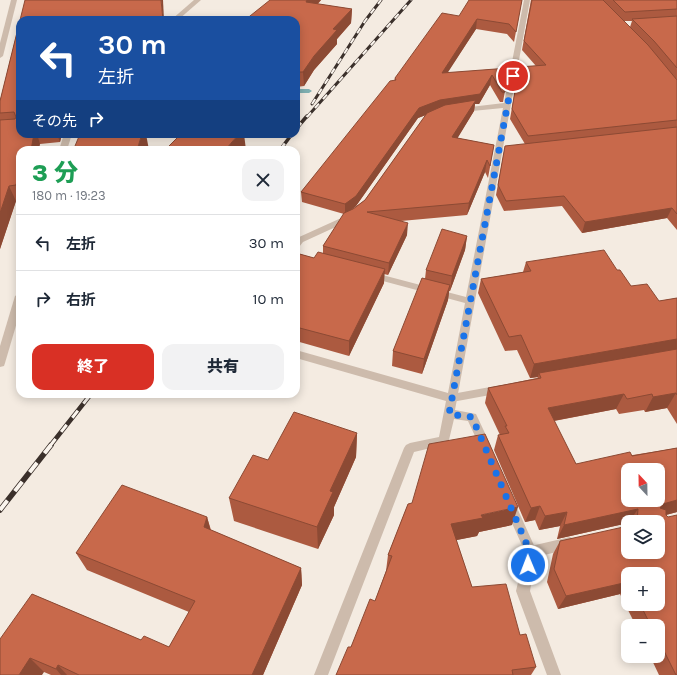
<!DOCTYPE html>
<html lang="ja">
<head>
<meta charset="utf-8">
<style>
  :root { --surface:#fff; --page:#f2f2f3; --text:#1f2937; --muted:#747a83; --line:#e0e1e3; --accent:#d93025 }
  body { margin:0; font-family:Karla,"Noto Sans JP",sans-serif; background:var(--page); color:var(--text); height:100vh; display:flex; flex-direction:column; font-size:15px; white-space:nowrap }
  * { box-sizing:border-box; margin:0 }
  p { font-size:13px; color:var(--muted) }
  .icon { flex:none; width:22px; height:22px; fill:none; stroke:currentColor; stroke-width:2; stroke-linecap:round; stroke-linejoin:round }
  .map { position:relative; flex:1; overflow:hidden }
  .side { position:absolute; left:16px; top:146px; width:284px; height:252px; display:flex; flex-direction:column; background:var(--surface); border-radius:12px; box-shadow:0 2px 10px #0003 }
  .side>* { flex:none }
  .hud { position:absolute; left:16px; top:16px; width:284px; height:122px; border-radius:12px; box-shadow:0 2px 10px #0003; background:#1a4fa0; color:#fff; overflow:hidden }
  .needle { width:26px; rotate:338deg }
  .fabs { position:absolute; left:621px; top:463px; display:grid; gap:8px }
  .fabs a { display:grid; place-items:center; width:44px; height:44px; border-radius:8px; background:var(--surface); box-shadow:0 2px 10px #0003; font-size:20px }
  .pin { position:absolute; display:grid; place-items:center; width:34px; height:34px; color:#fff; margin:-17px; border:2px solid #fff; border-radius:50%; box-shadow:0 1px 4px #0007 }
  .me { position:absolute; width:44px; margin:-22px; rotate:359deg; stroke-linejoin:round; filter:drop-shadow(0 0 3px #0008) }
  .turn { display:flex; align-items:center; gap:14px; height:84px; padding:0 16px; font-size:18px }
  .turn .icon { width:52px; height:52px; stroke-width:2.5 }
  .turn b { display:block; font-size:28px; line-height:34px }
  .then { display:flex; align-items:center; height:38px; padding:0 16px; background:#0003; gap:8px; font-size:15px }
  .round { display:grid; place-items:center; flex:none; width:42px; height:42px; border-radius:12px; background:var(--page) }
  .summary { display:flex; align-items:center; justify-content:space-between; height:68px; padding:0 16px }
  h1 { font-size:24px; font-weight:800; line-height:30px; color:#1e9e55 }
  .primary-button { display:flex; gap:8px; margin-top:auto; padding:8px 16px }
  .primary-button a { flex:1; height:46px; border-radius:12px; background:var(--accent); color:#fff; font-size:16px; font-weight:800; line-height:46px; text-align:center }
  .primary-button a+a { background:var(--page); color:var(--text) }
  ul { padding:0; list-style:none }
  li { display:flex; align-items:center; gap:12px; height:56px; padding:0 16px; border-top:1px solid var(--line) }
  li div { flex:1 }
  li b { display:block; font-size:15px }
  li em { font-style:normal }
  .map>svg:first-child { display:block }
  .lines { fill:none; stroke-linecap:round; stroke-linejoin:round }
  .stream { fill:#7fb0b2; fill-rule:evenodd }
  .service { fill:#cdbbac; fill-rule:evenodd }
  .minor { fill:#cdbbac; fill-rule:evenodd }
  .tertiary { fill:#cdbbac; fill-rule:evenodd }
  .rail-far3-casing { stroke:#3b302b; stroke-width:3 }
  .rail-far2-casing { stroke:#3b302b; stroke-width:3.5 }
  .rail-far1-casing { stroke:#3b302b; stroke-width:4.5 }
  .rail-casing { stroke:#3b302b; stroke-width:5.5 }
  .rail-far3 { stroke:#fbf5ee; stroke-width:2; stroke-dasharray:6; stroke-linecap:butt }
  .rail-far2 { stroke:#fbf5ee; stroke-width:2.5; stroke-dasharray:8; stroke-linecap:butt }
  .rail-far1 { stroke:#fbf5ee; stroke-width:3; stroke-dasharray:9; stroke-linecap:butt }
  .rail { stroke:#fbf5ee; stroke-width:4; stroke-dasharray:12; stroke-linecap:butt }
  .wall { fill:#ac5a40; fill-rule:evenodd }
  .shaded-wall { fill:#8c4a34 }
  .building { fill:#c8694b; stroke:#8c4a34; fill-rule:evenodd }
  .route { stroke:#1a73e8; stroke-width:7; stroke-dasharray:0 12.6 }
</style>
</head>
<body>
<div class="map">
<svg width="677" height="675" viewBox="0 0 677 675">
  <rect width="100%" height="100%" fill="#f4ebe1"/>
  <g class="lines">
    <path class="stream" d="M296,89H309L312,91L309,93H296Z"/>
    <g class="service">
      <path d="M501,385L505,386L506,389L505,392L501,393L452,402L448,401L447,398L448,395L452,394Z"/>
      <path d="M570,537L574,539L576,543L574,547L570,549L531,558L527,556L525,552L527,548L531,546Z"/>
    </g>
    <g class="minor">
      <path d="M524,0H530L455,410L476,414L491,446L489,449L485,451L481,449L468,421L454,419L448,444L414,452L328,675H314L404,448L406,445L410,443L439,437L446,401L296,358V350L448,393L465,303L368,277L366,275L371,272L466,297L503,108L462,112L458,110L462,108L504,103Z"/>
      <path d="M64,134H72L67,150H59Z"/>
      <path d="M350,214L353,215L354,217L353,219L303,242L299,247L296,248L297,238Z"/>
      <path d="M20,293V312L5,363L4,366L0,367V346L15,296Z"/>
      <path d="M509,498L513,499L537,552L530,591L561,675H547L516,591L525,552L503,503L505,499Z"/>
    </g>
    <g class="tertiary">
      <path d="M11,0H17L3,56L0,58V43Z"/>
      <path d="M194,0H201L178,20H171Z"/>
    </g>
    <defs>
      <g id="rail-far3">
        <path d="M312,104L365,21L381,0"/>
        <path d="M307,117L411,0"/>
      </g>
      <g id="rail-far2">
        <path d="M296,129L307,116"/>
        <path d="M280,150L292,134"/>
      </g>
      <path id="rail-far1" d="M50,446L91,394"/>
      <path id="rail" d="M0,510L51,445"/>
    </defs>
    <use href="#rail-far3" class="rail-far3-casing"/>
    <use href="#rail-far2" class="rail-far2-casing"/>
    <use href="#rail-far1" class="rail-far1-casing"/>
    <use href="#rail" class="rail-casing"/>
    <use href="#rail-far3" class="rail-far3"/>
    <use href="#rail-far2" class="rail-far2"/>
    <use href="#rail-far1" class="rail-far1"/>
    <use href="#rail" class="rail"/>
  </g>
  <g class="wall">
    <path d="M270,0H321L318,4L352,9L351,23L337,39V44L314,70L304,86L296,87V20Z"/>
    <path d="M522,0L514,42L507,34L476,29L447,73L509,68L503,102H500L490,85L479,104H475L474,111L457,138L494,145L488,178L485,172L467,215L401,221L407,235L388,275L384,274V283L349,356L296,341V253L314,258L323,253V246L344,214L302,202L301,192L394,81L395,78L459,16ZM426,115L365,200L353,209L351,210L356,206L418,118Z"/>
    <path d="M531,0H677V230L667,218L582,233L562,206L504,211L496,195L505,146L525,144L510,119L519,67L536,66L522,50ZM624,21H632L630,27Z"/>
    <path d="M20,20V134H62L60,142L40,144L20,150V201H16L0,249V101Z"/>
    <path d="M467,236L465,250L450,291H449L448,300L422,374L392,366L393,351L425,279L426,270Z"/>
    <path d="M526,262L617,270L631,286L659,301L677,298V424L667,408L645,412L644,410L619,414L616,409L554,421L576,464L677,448V512L666,515L677,675H659L650,656H658V626H636L620,594L558,609L547,582L553,554L560,541L658,522H628V523L557,539L560,526L539,530L535,520L525,522L494,450L498,435H500L485,403L488,388L537,378L538,377L530,378L517,350L505,351L478,293L481,279L523,272ZM628,574L658,604H628Z"/>
    <path d="M357,433L356,457L334,507V515L318,549L234,521L229,498L268,460Z"/>
    <path d="M408,504L512,525L479,532L477,536L456,540L472,587L520,635L536,667L531,675H336L375,601L386,571L388,555Z"/>
    <path d="M207,517L211,530L301,568L302,585L263,675H51L44,672L0,675L32,594L141,640L169,647L189,612L87,570L76,553Z"/>
  </g>
  <g class="shaded-wall">
    <path d="M161,0H163L164,20H163Z"/>
    <path d="M307,0H321L306,15V2Z"/>
    <path d="M352,9L351,23L337,39V44L314,70L304,86L303,72L333,29Z"/>
    <path d="M477,19L476,29L441,83L442,73Z"/>
    <path d="M492,75L490,85L479,104H475L474,111L451,149L439,110L418,118L356,206L345,215V204L419,108Z"/>
    <path d="M34,134H37L40,144L39,150H31Z"/>
    <path d="M57,134H62L60,142Z"/>
    <path d="M142,134H146L149,150H137Z"/>
    <path d="M239,134H244L246,150H225Z"/>
    <path d="M487,160L485,172L467,215L469,203Z"/>
    <path d="M20,169V194L16,185Z"/>
    <path d="M9,186L16,201L0,249V213Z"/>
    <path d="M672,208L667,218L582,233L585,222Z"/>
    <path d="M408,223L407,235L388,275L389,263Z"/>
    <path d="M467,236L465,250L450,291L452,276Z"/>
    <path d="M385,269L384,283L349,356V341Z"/>
    <path d="M450,285L448,300L422,374L424,359Z"/>
    <path d="M677,339V352L539,373L538,377L530,378L534,364Z"/>
    <path d="M676,393L667,408L645,412L653,397Z"/>
    <path d="M624,394L616,409L542,423L548,408Z"/>
    <path d="M357,433L356,457L334,507V515L318,549L317,527L330,491Z"/>
    <path d="M677,500V512L654,518L663,504Z"/>
    <path d="M540,506L535,520L525,522L531,508Z"/>
    <path d="M518,507L512,525L479,532L477,536L447,542L451,524L481,515Z"/>
    <path d="M638,509L629,522H628V523L557,539L564,525Z"/>
    <path d="M567,512L560,526L539,530L545,516Z"/>
    <path d="M207,517L212,536L204,527Z"/>
    <path d="M301,568L302,585L263,675H252Z"/>
    <path d="M628,582V583L620,594L558,609L566,596Z"/>
    <path d="M30,658L44,672L42,675H19Z"/>
    <path d="M58,665L67,675H61L56,669Z"/>
  </g>
  <g class="building">
    <path d="M25,0H161L163,20H20V134H34L31,150H20V169L16,185L9,186L0,213V120L15,119L16,117L14,112L0,113V101Z"/>
    <path d="M270,0H307L306,2L352,9L333,29L337,30L314,56L303,72H296V20H245Z"/>
    <path d="M469,0H522L516,32L509,24L477,19L442,73L509,68L505,92H502L492,75L480,94L440,100L419,108L356,196L345,204L301,192L390,81L396,80L395,78L442,13L459,16Z"/>
    <path d="M532,0H603L648,45L677,80V120L528,136L512,109L519,67L546,65L524,41Z"/>
    <path d="M613,0H677V9L625,12Z"/>
    <path d="M677,16V68L654,41L632,19Z"/>
    <path d="M476,100L452,137L494,145L490,166L487,160L469,203L367,212L408,223L389,263L323,246L344,213L353,209L365,200L427,113L445,105Z"/>
    <path d="M677,127V214L672,208L585,222L564,196L506,201L498,185L505,146Z"/>
    <path d="M80,134H142L137,150H78L75,146Z"/>
    <path d="M181,134H239L225,150H165Z"/>
    <path d="M442,229L467,236L452,276L426,270Z"/>
    <path d="M604,250L617,270H620L631,286L647,284L659,301L677,298V339L534,364L521,335L509,337L481,279L531,271L526,262Z"/>
    <path d="M318,252L385,269L349,341L296,327V253L314,258Z"/>
    <path d="M422,278L450,285L424,359L393,351Z"/>
    <path d="M677,349V395L676,393L653,397L652,394L627,399L624,394L548,408L576,464L630,452L632,456L677,448V500L663,504L660,508L666,510V515L668,517L677,515V675H676L658,639V626H651L640,604H658V574H628V582L566,596L554,569L560,541L628,526V552H658V522H637L638,509L564,525L567,512L545,516L540,506L531,508L498,435L509,433L505,426H507L488,388L541,378L539,373ZM628,470H658V500H628Z"/>
    <path d="M294,412L357,433L330,491L333,492L317,527L229,498L253,455L268,460Z"/>
    <path d="M485,434L518,507L481,515L483,518L451,524L472,587L506,584L520,635L526,634L536,667L512,670L513,675H336L348,647H351L370,599L375,601L392,556L388,555L408,504L412,503L429,444Z"/>
    <path d="M122,485L207,517L204,527L301,568L252,675H79L58,665L56,669L30,658L19,675H0V639L32,594L141,640L144,636L169,647L195,601L76,553Z"/>
  </g>
  <g class="lines">
    <path class="route" d="M513,76L449,414L472,417L530,552L528,565"/>
  </g>
</svg>
<div class="fabs">
<a><svg class="needle" viewBox="-14 -14 28 28"><path d="M0-13l5 13h-10z" fill="#e53935"/><path d="M0 13l5-13h-10z" fill="#747a83"/></svg></a>
<a><svg class="icon" aria-label="layers" viewBox="0 0 24 24"><path d="M12 4l9 5-9 5-9-5zM3 14l9 5 9-5"/></svg></a>
<a>+</a>
<a>−</a>
</div>
<div class="pin" style="left:513px;top:76px;background:#d93025"><svg class="icon" aria-label="arrive" viewBox="0 0 24 24"><path d="M6 21V4h12l-3 4 3 4H6"/></svg></div>
<svg class="me" style="left:528px;top:565px" viewBox="-20 -20 40 40"><circle r="17" fill="#1a73e8" stroke="#fff" stroke-width="3"/><path d="M0-11L8 9 0 5-8 9z" fill="#fff"/></svg>
<div class="hud">
<div class="turn"><svg class="icon" aria-label="left" viewBox="0 0 24 24"><path d="M17 20v-9H6M10 6l-5 5 5 5"/></svg><div><b>30 m</b>左折</div></div>
<div class="then">その先<svg class="icon" aria-label="right" viewBox="0 0 24 24"><path d="M7 20v-9h11M14 6l5 5-5 5"/></svg></div>
</div>
<section class="side">
<div class="summary"><div><h1>3 分</h1><p>180 m · 19:23</p></div><a class="round"><svg class="icon" aria-label="close" viewBox="0 0 24 24"><path d="M6 6l12 12M18 6L6 18"/></svg></a></div>
<ul>
<li><svg class="icon" aria-label="left" viewBox="0 0 24 24"><path d="M17 20v-9H6M10 6l-5 5 5 5"/></svg><div><b>左折</b></div><em>30 m</em></li>
<li><svg class="icon" aria-label="right" viewBox="0 0 24 24"><path d="M7 20v-9h11M14 6l5 5-5 5"/></svg><div><b>右折</b></div><em>10 m</em></li>
</ul>
<div class="primary-button"><a>終了</a><a>共有</a></div>
</section>
</div>
</body>
</html>
